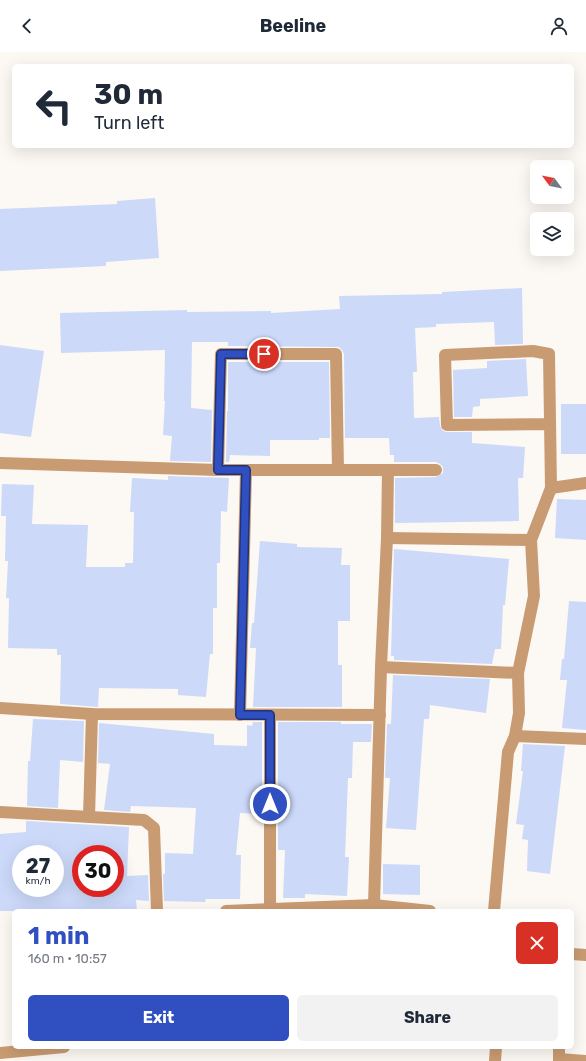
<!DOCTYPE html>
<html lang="en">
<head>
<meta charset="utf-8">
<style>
  :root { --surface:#fff; --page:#f2f2f3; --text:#1f2937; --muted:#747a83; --accent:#304fc0 }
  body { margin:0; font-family:Rubik,sans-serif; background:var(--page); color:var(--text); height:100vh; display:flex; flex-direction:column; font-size:15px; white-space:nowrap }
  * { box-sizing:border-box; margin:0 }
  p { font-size:13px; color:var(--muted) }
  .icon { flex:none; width:22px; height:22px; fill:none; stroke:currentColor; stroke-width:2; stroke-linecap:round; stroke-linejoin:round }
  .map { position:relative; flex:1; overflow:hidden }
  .drawer { position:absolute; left:12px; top:857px; width:562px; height:140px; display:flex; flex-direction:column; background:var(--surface); border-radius:6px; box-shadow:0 4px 16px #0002 }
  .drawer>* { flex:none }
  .banner { position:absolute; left:12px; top:12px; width:562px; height:84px; border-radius:6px; box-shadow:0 4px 16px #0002; background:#fff; color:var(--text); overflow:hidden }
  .needle { width:26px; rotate:302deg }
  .controls { position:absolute; left:530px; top:108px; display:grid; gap:8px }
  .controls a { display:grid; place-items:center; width:44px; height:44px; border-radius:6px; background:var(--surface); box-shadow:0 4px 16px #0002; font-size:20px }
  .speed { position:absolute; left:12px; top:793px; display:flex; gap:8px; font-size:20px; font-weight:700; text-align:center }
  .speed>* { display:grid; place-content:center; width:52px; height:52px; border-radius:50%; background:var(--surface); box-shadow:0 4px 16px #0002; line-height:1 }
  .speed small { font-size:10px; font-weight:400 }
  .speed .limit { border:6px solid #d22; background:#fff; color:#111 }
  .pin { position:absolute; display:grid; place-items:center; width:34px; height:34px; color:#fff; margin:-17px; border:2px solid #fff; border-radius:50%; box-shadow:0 1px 4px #0007 }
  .me { position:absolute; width:44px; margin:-22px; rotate:0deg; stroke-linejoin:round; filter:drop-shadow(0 0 3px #0008) }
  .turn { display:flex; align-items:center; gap:14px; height:84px; padding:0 16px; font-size:18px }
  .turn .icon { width:52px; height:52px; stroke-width:2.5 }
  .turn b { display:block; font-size:28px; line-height:34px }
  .round { display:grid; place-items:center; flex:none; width:42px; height:42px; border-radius:6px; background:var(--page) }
  .overview { display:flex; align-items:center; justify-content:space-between; height:68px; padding:0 16px }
  h1 { font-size:24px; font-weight:700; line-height:30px; color:var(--accent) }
  .cta { display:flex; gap:8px; margin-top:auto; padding:8px 16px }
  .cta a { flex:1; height:46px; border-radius:6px; background:var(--accent); color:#fff; font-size:16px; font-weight:700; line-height:46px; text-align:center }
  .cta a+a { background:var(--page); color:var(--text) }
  header { display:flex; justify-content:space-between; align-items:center; height:52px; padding:0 16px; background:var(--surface); font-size:18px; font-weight:700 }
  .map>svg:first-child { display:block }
  .building { fill:#ccd9f9; fill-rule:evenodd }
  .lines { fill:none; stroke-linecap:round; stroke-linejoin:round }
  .minor { stroke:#c99b72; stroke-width:12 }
  .route-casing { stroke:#1f337d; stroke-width:10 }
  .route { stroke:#304fc0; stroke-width:7 }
</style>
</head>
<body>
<header><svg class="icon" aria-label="back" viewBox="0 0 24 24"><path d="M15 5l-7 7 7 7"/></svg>Beeline<svg class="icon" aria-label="person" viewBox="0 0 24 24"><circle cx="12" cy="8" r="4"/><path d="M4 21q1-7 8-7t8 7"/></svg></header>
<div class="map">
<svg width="586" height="1009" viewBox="0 0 586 1009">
  <rect width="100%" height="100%" fill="#fcf8f4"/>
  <g class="building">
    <path d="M155,146L159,206L106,210V214L0,219V157L117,152V149Z"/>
    <path d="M522,236L523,292L495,293L494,270L436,272V275L415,276L417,320H413L414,366L439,365L440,374L443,379L447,380H472V391L525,395L523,426H518L519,469L395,471V426L436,425L443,421V415L440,412L436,410H394V403H390L389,386H345L344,302L342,298L339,295L228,294V290H192L191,356L212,358L211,410L170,409L172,384L163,383L165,349H164L165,298L61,301L60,261L187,258V260L271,259V261L340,257L339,244L442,242V240Z"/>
    <path d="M0,293L44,299L31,385L0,381Z"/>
    <path d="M526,307L528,344L480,347V354L473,355L472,365H454L453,318L487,316V309Z"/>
    <path d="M228,310H329L330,386H319V388H270V404L230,403L229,410H226L227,359H228Z"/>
    <rect x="561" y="352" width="25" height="50"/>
    <path d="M168,424L229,426L227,460L221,459L220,511H217V556H213V602H210L206,645L178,643V637L99,636L98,655L60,652L61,603H57V597L8,596L9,546H6L8,509H5L6,464H1L2,432L34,433L32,472L88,473L86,515H125V511H133L134,460H130L132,426L168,428Z"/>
    <path d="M557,447L586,448V488L555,486Z"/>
    <path d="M260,489L297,492V495L342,496L341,513H350V569H338V613H342V655H253L256,596H250L252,571H254Z"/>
    <path d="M394,497L509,507L505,553H503L501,597H495L492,612L394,608V604H391Z"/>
    <path d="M569,549L586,550V678L562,676L567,628H560L562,607H564Z"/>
    <path d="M393,623L490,627L486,661L430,653L429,667H424L416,778L386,776L390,726H385L387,672H391Z"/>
    <path d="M33,667L84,669L83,710L60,708L58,756L27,754L28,709H30Z"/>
    <path d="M253,670H262V762L240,761L236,803H241L240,847H206L205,850L164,849L163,822H165V801L193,802L196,756L131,754L130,760L104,758L110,712L98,711L99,671L214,682V693L247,694V673L252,674Z"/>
    <path d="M278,670H341V672H372L371,690H353L352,726H348L345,805H349L347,844L305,842V846H283L285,798H278Z"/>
    <path d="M523,692L565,694L550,822L527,819L528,788L522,787L524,773L516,772L523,719H521Z"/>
    <path d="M26,769L129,775L127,824L148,823L149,849L136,848L137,859H0V782L26,780ZM21,802H55V836H21ZM81,802H115V836H81Z"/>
    <path d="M383,812L420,813V843L383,842Z"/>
  </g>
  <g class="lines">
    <g class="minor">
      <path d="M0,411L218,418H436"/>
      <path d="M218,418L221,302H336L338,418"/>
      <path d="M551,436L586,431"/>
      <path d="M387,486L531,488"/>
      <path d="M381,615L518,621"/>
      <path d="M0,656L92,662L380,663"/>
      <path d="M240,663L246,418"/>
      <path d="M515,684L586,687"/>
      <path d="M0,760L144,768L154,776L157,859"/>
      <path d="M89,765L92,662"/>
      <path d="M374,853L381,615L387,486L388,418"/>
      <path d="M270,857V663"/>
      <path d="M226,859L374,853L430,859"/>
      <path d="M494,859L508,700L515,684L519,661L518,621L534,544L531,488L551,436L549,302L533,299L445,303L447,373L550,372"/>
      <path d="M572,902L586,903"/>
      <path d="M0,1001L64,995"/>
      <path d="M559,1007L586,1009"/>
      <path d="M495,1009L496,995"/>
      <path d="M559,1009V995"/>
    </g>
  </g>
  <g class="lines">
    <defs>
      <path id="route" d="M264,302H221L218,418H246L240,663H270V752"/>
    </defs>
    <use href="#route" class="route-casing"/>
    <use href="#route" class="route"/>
  </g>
</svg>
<div class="controls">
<a><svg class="needle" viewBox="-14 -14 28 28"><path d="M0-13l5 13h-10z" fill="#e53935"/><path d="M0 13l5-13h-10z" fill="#747a83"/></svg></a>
<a><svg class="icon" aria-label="layers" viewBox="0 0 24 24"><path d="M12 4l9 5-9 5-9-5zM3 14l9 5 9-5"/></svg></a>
</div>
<div class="speed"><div>27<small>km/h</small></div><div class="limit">30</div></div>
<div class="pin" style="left:264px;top:302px;background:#d93025"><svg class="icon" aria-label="arrive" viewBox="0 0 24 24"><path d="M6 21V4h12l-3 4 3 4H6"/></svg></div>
<svg class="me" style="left:270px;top:752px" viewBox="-20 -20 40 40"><circle r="17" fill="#304fc0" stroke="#fff" stroke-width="3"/><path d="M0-11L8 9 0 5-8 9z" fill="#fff"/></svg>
<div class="banner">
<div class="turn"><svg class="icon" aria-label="left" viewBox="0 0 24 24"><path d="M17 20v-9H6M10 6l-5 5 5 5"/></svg><div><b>30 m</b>Turn left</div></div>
</div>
<section class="drawer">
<div class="overview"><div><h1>1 min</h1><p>160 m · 10:57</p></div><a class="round" style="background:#d93025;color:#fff"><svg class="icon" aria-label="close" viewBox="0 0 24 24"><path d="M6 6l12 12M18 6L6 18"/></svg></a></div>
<div class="cta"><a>Exit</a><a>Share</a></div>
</section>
</div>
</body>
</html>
